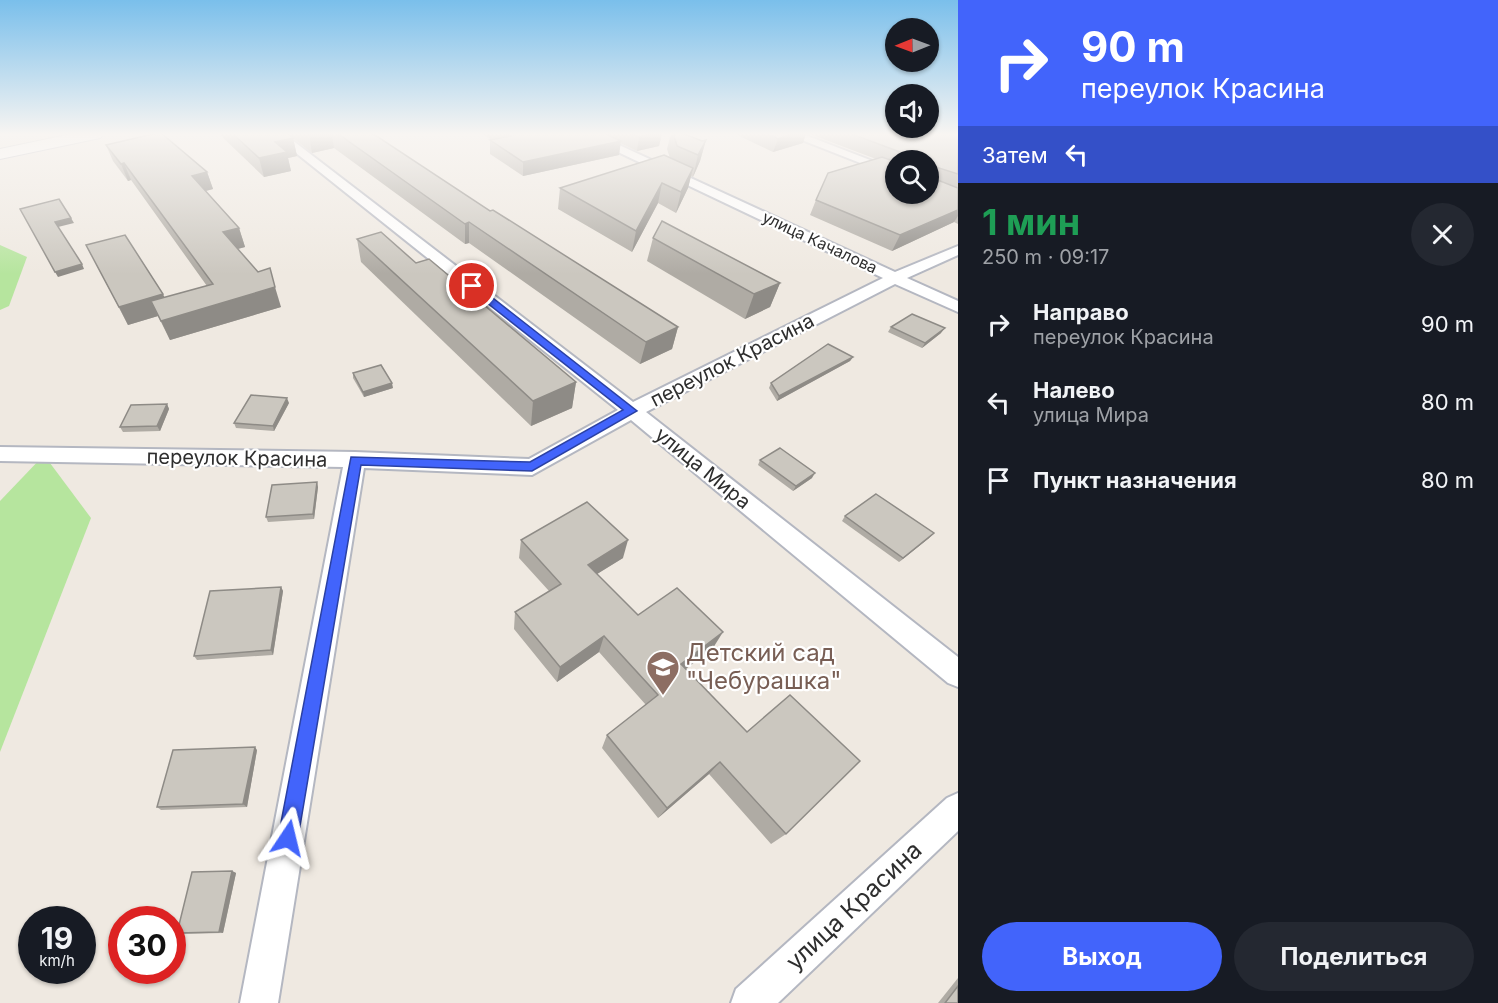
<!DOCTYPE html>
<html lang="ru">
<head>
<meta charset="utf-8">
<style>
  :root { --surface:#171b24; --page:#242831; --text:#f1f3f6; --muted:#9ea1a6; --accent:#4264fb }
  body { margin:0; font-family:Inter,sans-serif; background:var(--page); color:var(--text); height:100vh; display:flex; flex-direction:column; font-size:22px; white-space:nowrap }
  * { box-sizing:border-box; margin:0 }
  p { font-size:20px; color:var(--muted) }
  .icon { flex:none; width:33px; height:33px; fill:none; stroke:currentColor; stroke-width:2; stroke-linecap:round; stroke-linejoin:round }
  .map { position:relative; flex:1; overflow:hidden }
  .panel { display:flex; flex-direction:column; background:var(--surface); width:540px }
  .panel>* { flex:none }
  .top-card { background:#4264fb; color:#fff; overflow:hidden }
  .needle { width:39px; rotate:269deg }
  .controls { position:absolute; left:885px; top:18px; display:grid; gap:12px }
  .controls a { display:grid; place-items:center; width:54px; height:54px; border-radius:50%; background:var(--surface); box-shadow:0 2px 4px #0004; font-size:30px }
  .speed { position:absolute; left:18px; top:906px; display:flex; gap:12px; font-size:30px; font-weight:700; text-align:center }
  .speed>* { display:grid; place-content:center; width:78px; height:78px; border-radius:50%; background:var(--surface); box-shadow:0 2px 4px #0004; line-height:1 }
  .speed small { font-size:15px; font-weight:400 }
  .speed .limit { border:9px solid #d22; background:#fff; color:#111 }
  .pin { position:absolute; display:grid; place-items:center; width:51px; height:51px; color:#fff; margin:-26px; border:3px solid #fff; border-radius:50%; box-shadow:0 2px 6px #0007 }
  .me { position:absolute; width:66px; margin:-33px; rotate:10deg; stroke-linejoin:round; filter:drop-shadow(0 0 4px #0008) }
  .turn { display:flex; align-items:center; gap:21px; height:126px; padding:0 24px; font-size:27px }
  .turn .icon { width:78px; height:78px; stroke-width:2.5 }
  .turn b { display:block; font-size:42px; line-height:51px }
  .then { display:flex; align-items:center; height:57px; padding:0 24px; background:#0003; gap:12px; font-size:22px }
  .round { display:grid; place-items:center; flex:none; width:63px; height:63px; border-radius:32px; background:var(--page) }
  .summary { display:flex; align-items:center; justify-content:space-between; height:102px; padding:0 24px }
  h1 { font-size:36px; font-weight:700; line-height:45px; color:#1e9e55 }
  .button { display:flex; gap:12px; margin-top:auto; padding:12px 24px }
  .button a { flex:1; height:69px; border-radius:36px; background:var(--accent); color:#fff; font-size:24px; font-weight:700; line-height:69px; text-align:center }
  .button a+a { background:var(--page); color:var(--text) }
  ul { padding:0; list-style:none }
  li { display:flex; align-items:center; gap:18px; height:78px; padding:0 24px }
  li div { flex:1 }
  li b { display:block; font-size:22px }
  li em { font-style:normal }
  main { display:flex; flex:1; min-height:0 }
  .map>svg:first-child { display:block }
  .green { fill:#b6e59e }
  .lines { fill:none; stroke-linecap:round; stroke-linejoin:round }
  .minor-casing { stroke:#b4b7c1; stroke-width:4 }
  .secondary-casing { stroke:#b4b7c1; stroke-width:2 }
  .minor { fill:#fff; fill-rule:evenodd }
  .secondary { fill:#fff; fill-rule:evenodd }
  .wall { fill:#afaba4; fill-rule:evenodd }
  .shaded-wall { fill:#8e8b86 }
  .building { fill:#cbc7bf; stroke:#8e8b86; stroke-width:1.5 }
  .route { fill:#4264fb; stroke:#2b41a3; stroke-width:1.5 }
  .labels { text-anchor:middle; stroke-width:4.5; stroke-linejoin:round; paint-order:stroke }
  .far-street-label { font-size:16px; fill:#2e2e2e; stroke:#fff }
  .street-label { font-size:20px; fill:#2e2e2e; stroke:#fff }
  .near-education-label { font-size:24px; fill:#785e54; stroke:#fff; text-anchor:start }
  .near-street-label { font-size:24px; fill:#2e2e2e; stroke:#fff }
</style>
</head>
<body>
<main>
<div class="map">
<svg width="958" height="1003" viewBox="0 0 958 1003">
  <rect width="100%" height="100%" fill="#efe9e1"/>
  <g class="green">
    <path d="M0,245L27,257L9,306L0,310Z"/>
    <path d="M44,455L91,518L0,752V501Z"/>
  </g>
  <g class="lines">
    <defs>
      <g id="minor">
        <path d="M271,133H283L633,402L883,278L578,133H593L895,272L958,246V255L907,278L958,301V312L895,284L646,412L958,657V687L948,683L631,420L532,475L364,468L278,1003H240L343,467L0,461V447L355,452L529,459L618,410Z"/>
        <path d="M784,133H800L896,170V177Z"/>
        <path d="M958,793V831L778,1003H731L736,989L947,798Z"/>
      </g>
      <path id="secondary" d="M76,133H107L100,138L0,159V149Z"/>
    </defs>
    <use href="#minor" class="minor-casing"/>
    <use href="#secondary" class="secondary-casing"/>
    <use href="#minor" class="minor"/>
    <use href="#secondary" class="secondary"/>
  </g>
  <g class="wall">
    <path d="M218,133H372L490,211L678,327L672,349L640,364L469,243L465,244L334,148L312,153L293,138L297,156L288,158L291,171L264,177Z"/>
    <path d="M481,133H662L659,146L637,151L620,143L619,155L523,176L490,154V140H492Z"/>
    <path d="M671,133H682L702,141L706,140L700,161L693,177L691,176L688,188L676,213L658,203L632,252L558,209L560,188L670,158L667,149Z"/>
    <path d="M733,133H806L803,143L773,152Z"/>
    <path d="M807,133H958V224L954,222L892,251L810,215L816,200L876,159ZM896,160H928L896,194Z"/>
    <path d="M106,145L207,172L213,189L206,191L239,228L245,247L238,249L281,307L170,340L158,316L128,325L86,245L165,298L207,286L131,180L128,181L113,161Z"/>
    <path d="M653,238L780,283L770,307L745,319L647,261Z"/>
    <path d="M357,239L416,263L576,382L572,408L531,426L361,262Z"/>
    <path d="M891,327L941,333L922,348L888,332Z"/>
    <path d="M853,357L850,361L777,401L769,388L771,383Z"/>
    <path d="M353,373L393,388L364,397L353,378Z"/>
    <path d="M289,403L274,431L236,428L234,423Z"/>
    <path d="M167,404L169,409L160,431L123,432L120,427Z"/>
    <path d="M760,460L812,478L793,491L758,465Z"/>
    <path d="M318,487L314,519L268,522L266,517Z"/>
    <path d="M845,516L929,538L899,562L842,521Z"/>
    <path d="M521,540L623,558L597,574L638,615L713,648L686,669L786,834L771,844L709,774L658,818L602,748L607,735L646,705L599,652L557,682L514,629L515,612L549,591L519,558Z"/>
    <path d="M281,587L283,591L273,655L197,660L194,656Z"/>
    <path d="M257,750L247,807L161,810L157,807Z"/>
    <path d="M232,871L236,873L223,933L181,934L177,933Z"/>
    <path d="M958,978V1003H938Z"/>
  </g>
  <g class="shaded-wall">
    <path d="M313,133H332L334,148L312,153L309,134Z"/>
    <path d="M656,133H662L659,146L637,151L639,137Z"/>
    <path d="M795,133H806L803,143L773,152L778,139Z"/>
    <path d="M293,138L297,156L288,158L291,171L264,177L259,158L275,142Z"/>
    <path d="M706,140L700,161L693,177L698,155Z"/>
    <path d="M621,141L619,155L523,176V162Z"/>
    <path d="M124,163L131,180L128,181L121,164Z"/>
    <path d="M693,168L688,188L676,213L681,192Z"/>
    <path d="M207,172L213,189L197,193L192,176Z"/>
    <path d="M662,183L658,203L632,252L636,231Z"/>
    <path d="M958,210V216L954,222L892,251L900,235Z"/>
    <path d="M71,218L74,223L58,227L55,222Z"/>
    <path d="M469,222V243L465,244V224Z"/>
    <path d="M239,228L245,247L229,251L223,232Z"/>
    <path d="M82,264L84,269L58,277L55,272Z"/>
    <path d="M780,283L770,307L745,319L754,294Z"/>
    <path d="M275,287L281,307L170,340L161,321Z"/>
    <path d="M163,294L171,312L151,301L158,316L128,325L119,307Z"/>
    <path d="M678,327L672,349L640,364L646,342Z"/>
    <path d="M945,328L941,333L922,348L925,343Z"/>
    <path d="M853,357L850,361L777,401L779,396Z"/>
    <path d="M576,382L572,408L531,426L533,401Z"/>
    <path d="M392,383L393,388L364,397L363,392Z"/>
    <path d="M287,398L289,403L274,431L273,426Z"/>
    <path d="M167,404L169,409L160,431L157,426Z"/>
    <path d="M815,473L812,478L793,491L796,486Z"/>
    <path d="M317,482L318,487L314,519L313,514Z"/>
    <path d="M934,533L929,538L899,562L903,558Z"/>
    <path d="M628,540L623,558L584,582L588,565Z"/>
    <path d="M281,587L283,591L273,655L271,650Z"/>
    <path d="M723,632L713,648L672,679L681,664Z"/>
    <path d="M604,636L599,652L557,682L560,667Z"/>
    <path d="M255,747L257,750L247,807L243,804Z"/>
    <path d="M720,762L709,774L658,818L667,808Z"/>
    <path d="M232,871L236,873L223,933L219,932Z"/>
  </g>
  <g class="building">
    <path d="M157,133H161L207,172L192,176L239,228L223,232L258,272L270,268L275,287L161,321L151,301L213,284L124,163L121,164L106,145Z"/>
    <path d="M232,133H287L293,138L275,142L287,152L259,158Z"/>
    <path d="M337,133H372L490,211L493,210L678,327L646,342L469,222L465,224Z"/>
    <path d="M505,133H604L621,141L523,162L490,140L510,136Z"/>
    <path d="M631,133H656L639,137Z"/>
    <path d="M673,133H682L702,141L706,140L698,155L677,146Z"/>
    <path d="M766,133H795L778,139Z"/>
    <path d="M849,133H958V174L936,167L933,169L935,179L958,188V210L900,235L816,200L828,173L882,157L896,162V194H928V160H905V156L900,152Z"/>
    <path d="M664,155L693,168L681,192L662,183L636,231L560,188Z"/>
    <path d="M59,199L71,218L55,222L82,264L55,272L20,209Z"/>
    <path d="M662,221L780,283L754,294L653,238Z"/>
    <path d="M381,232L416,263L429,259L576,382L533,401L357,239Z"/>
    <path d="M125,235L163,294L119,307L86,245Z"/>
    <path d="M912,314L945,328L925,343L891,327Z"/>
    <path d="M828,344L853,357L779,396L771,383Z"/>
    <path d="M381,365L392,383L363,392L353,373Z"/>
    <path d="M251,395L287,398L273,426L234,423Z"/>
    <path d="M167,404L157,426L120,427L131,405Z"/>
    <path d="M780,448L815,473L796,486L760,460Z"/>
    <path d="M317,482L313,514L266,517L272,485Z"/>
    <path d="M876,494L934,533L903,558L845,516Z"/>
    <path d="M587,502L628,540L588,565L638,615L677,588L723,632L681,664L747,732L790,695L860,761L786,834L720,762L667,808L607,735L658,695L604,636L560,667L515,612L561,584L521,540Z"/>
    <path d="M281,587L271,650L194,656L210,591Z"/>
    <path d="M255,747L243,804L157,807L173,750Z"/>
    <path d="M232,871L219,932L177,933L192,872Z"/>
    <path d="M958,986V1003H945Z"/>
  </g>
  <linearGradient id="sky" x2="0" y2="1"><stop stop-color="#7abfeb"/><stop offset="0.49" stop-color="#f8f5f2"/><stop offset="1" stop-color="#f8f5f2" stop-opacity="0"/></linearGradient>
  <rect width="958" height="274" fill="url(#sky)"/>
  <path class="route" d="M468,284H475L637,411L532,471L361,465L298,838L295,845L288,848L281,845L278,838L351,457L530,462L623,410L468,288Z"/>
  <defs>
    <symbol id="school-pin" viewBox="-11 -11 22 30"><path d="M0 17L-7.5 6A9.5 9.5 0 1 1 7.5 6Z" fill="#8d6e63" stroke="#fff"/><path d="M0-5L7-2L0 1L-7-2ZM-4 1L0 2.5L4 1V4Q0 6-4 4Z" fill="#fff"/></symbol>
  </defs>
  <g fill-rule="evenodd">
    <use href="#school-pin" x="644" y="648" width="38" height="52"/>
  </g>
  <g class="labels">
    <g class="far-street-label">
      <text transform="translate(820 242) rotate(25)" y="6">улица Качалова</text>
    </g>
    <g class="street-label">
      <text transform="translate(732 360) rotate(-27)" y="7">переулок Красина</text>
      <text transform="translate(237 458) rotate(1)" y="7">переулок Красина</text>
      <text transform="translate(703 468) rotate(39)" y="7">улица Мира</text>
    </g>
    <g class="near-education-label">
      <text x="686" y="661">Детский сад<tspan x="686" dy="28">"Чебурашка"</tspan></text>
    </g>
    <g class="near-street-label">
      <text transform="translate(854 906) rotate(-43)" y="8">улица Красина</text>
    </g>
  </g>
</svg>
<div class="controls">
<a><svg class="needle" viewBox="-14 -14 28 28"><path d="M0-13l5 13h-10z" fill="#e53935"/><path d="M0 13l5-13h-10z" fill="#9ea1a6"/></svg></a>
<a><svg class="icon" aria-label="sound" viewBox="0 0 24 24"><path d="M4 9h4l5-4v14l-5-4H4zM17 9q2 3 0 6"/></svg></a>
<a><svg class="icon" aria-label="search" viewBox="0 0 24 24"><circle cx="10" cy="10" r="6"/><path d="M15 15l6 6"/></svg></a>
</div>
<div class="speed"><div>19<small>km/h</small></div><div class="limit">30</div></div>
<div class="pin" style="left:472px;top:286px;background:#d93025"><svg class="icon" aria-label="arrive" viewBox="0 0 24 24"><path d="M6 21V4h12l-3 4 3 4H6"/></svg></div>
<svg class="me" style="left:288px;top:838px" viewBox="-20 -20 40 40"><path d="M0-17L14 15 0 8-14 15z" fill="#4264fb" stroke="#fff" stroke-width="4"/></svg>
</div>
<section class="panel">
<div class="top-card">
<div class="turn"><svg class="icon" aria-label="right" viewBox="0 0 24 24"><path d="M7 20v-9h11M14 6l5 5-5 5"/></svg><div><b>90 m</b>переулок Красина</div></div>
<div class="then">Затем<svg class="icon" aria-label="left" viewBox="0 0 24 24"><path d="M17 20v-9H6M10 6l-5 5 5 5"/></svg></div>
</div>
<div class="summary"><div><h1>1 мин</h1><p>250 m · 09:17</p></div><a class="round"><svg class="icon" aria-label="close" viewBox="0 0 24 24"><path d="M6 6l12 12M18 6L6 18"/></svg></a></div>
<ul>
<li><svg class="icon" aria-label="right" viewBox="0 0 24 24"><path d="M7 20v-9h11M14 6l5 5-5 5"/></svg><div><b>Направо</b><p>переулок Красина</p></div><em>90 m</em></li>
<li><svg class="icon" aria-label="left" viewBox="0 0 24 24"><path d="M17 20v-9H6M10 6l-5 5 5 5"/></svg><div><b>Налево</b><p>улица Мира</p></div><em>80 m</em></li>
<li><svg class="icon" aria-label="arrive" viewBox="0 0 24 24"><path d="M6 21V4h12l-3 4 3 4H6"/></svg><div><b>Пункт назначения</b></div><em>80 m</em></li>
</ul>
<div class="button"><a>Выход</a><a>Поделиться</a></div>
</section>
</main>
</body>
</html>
